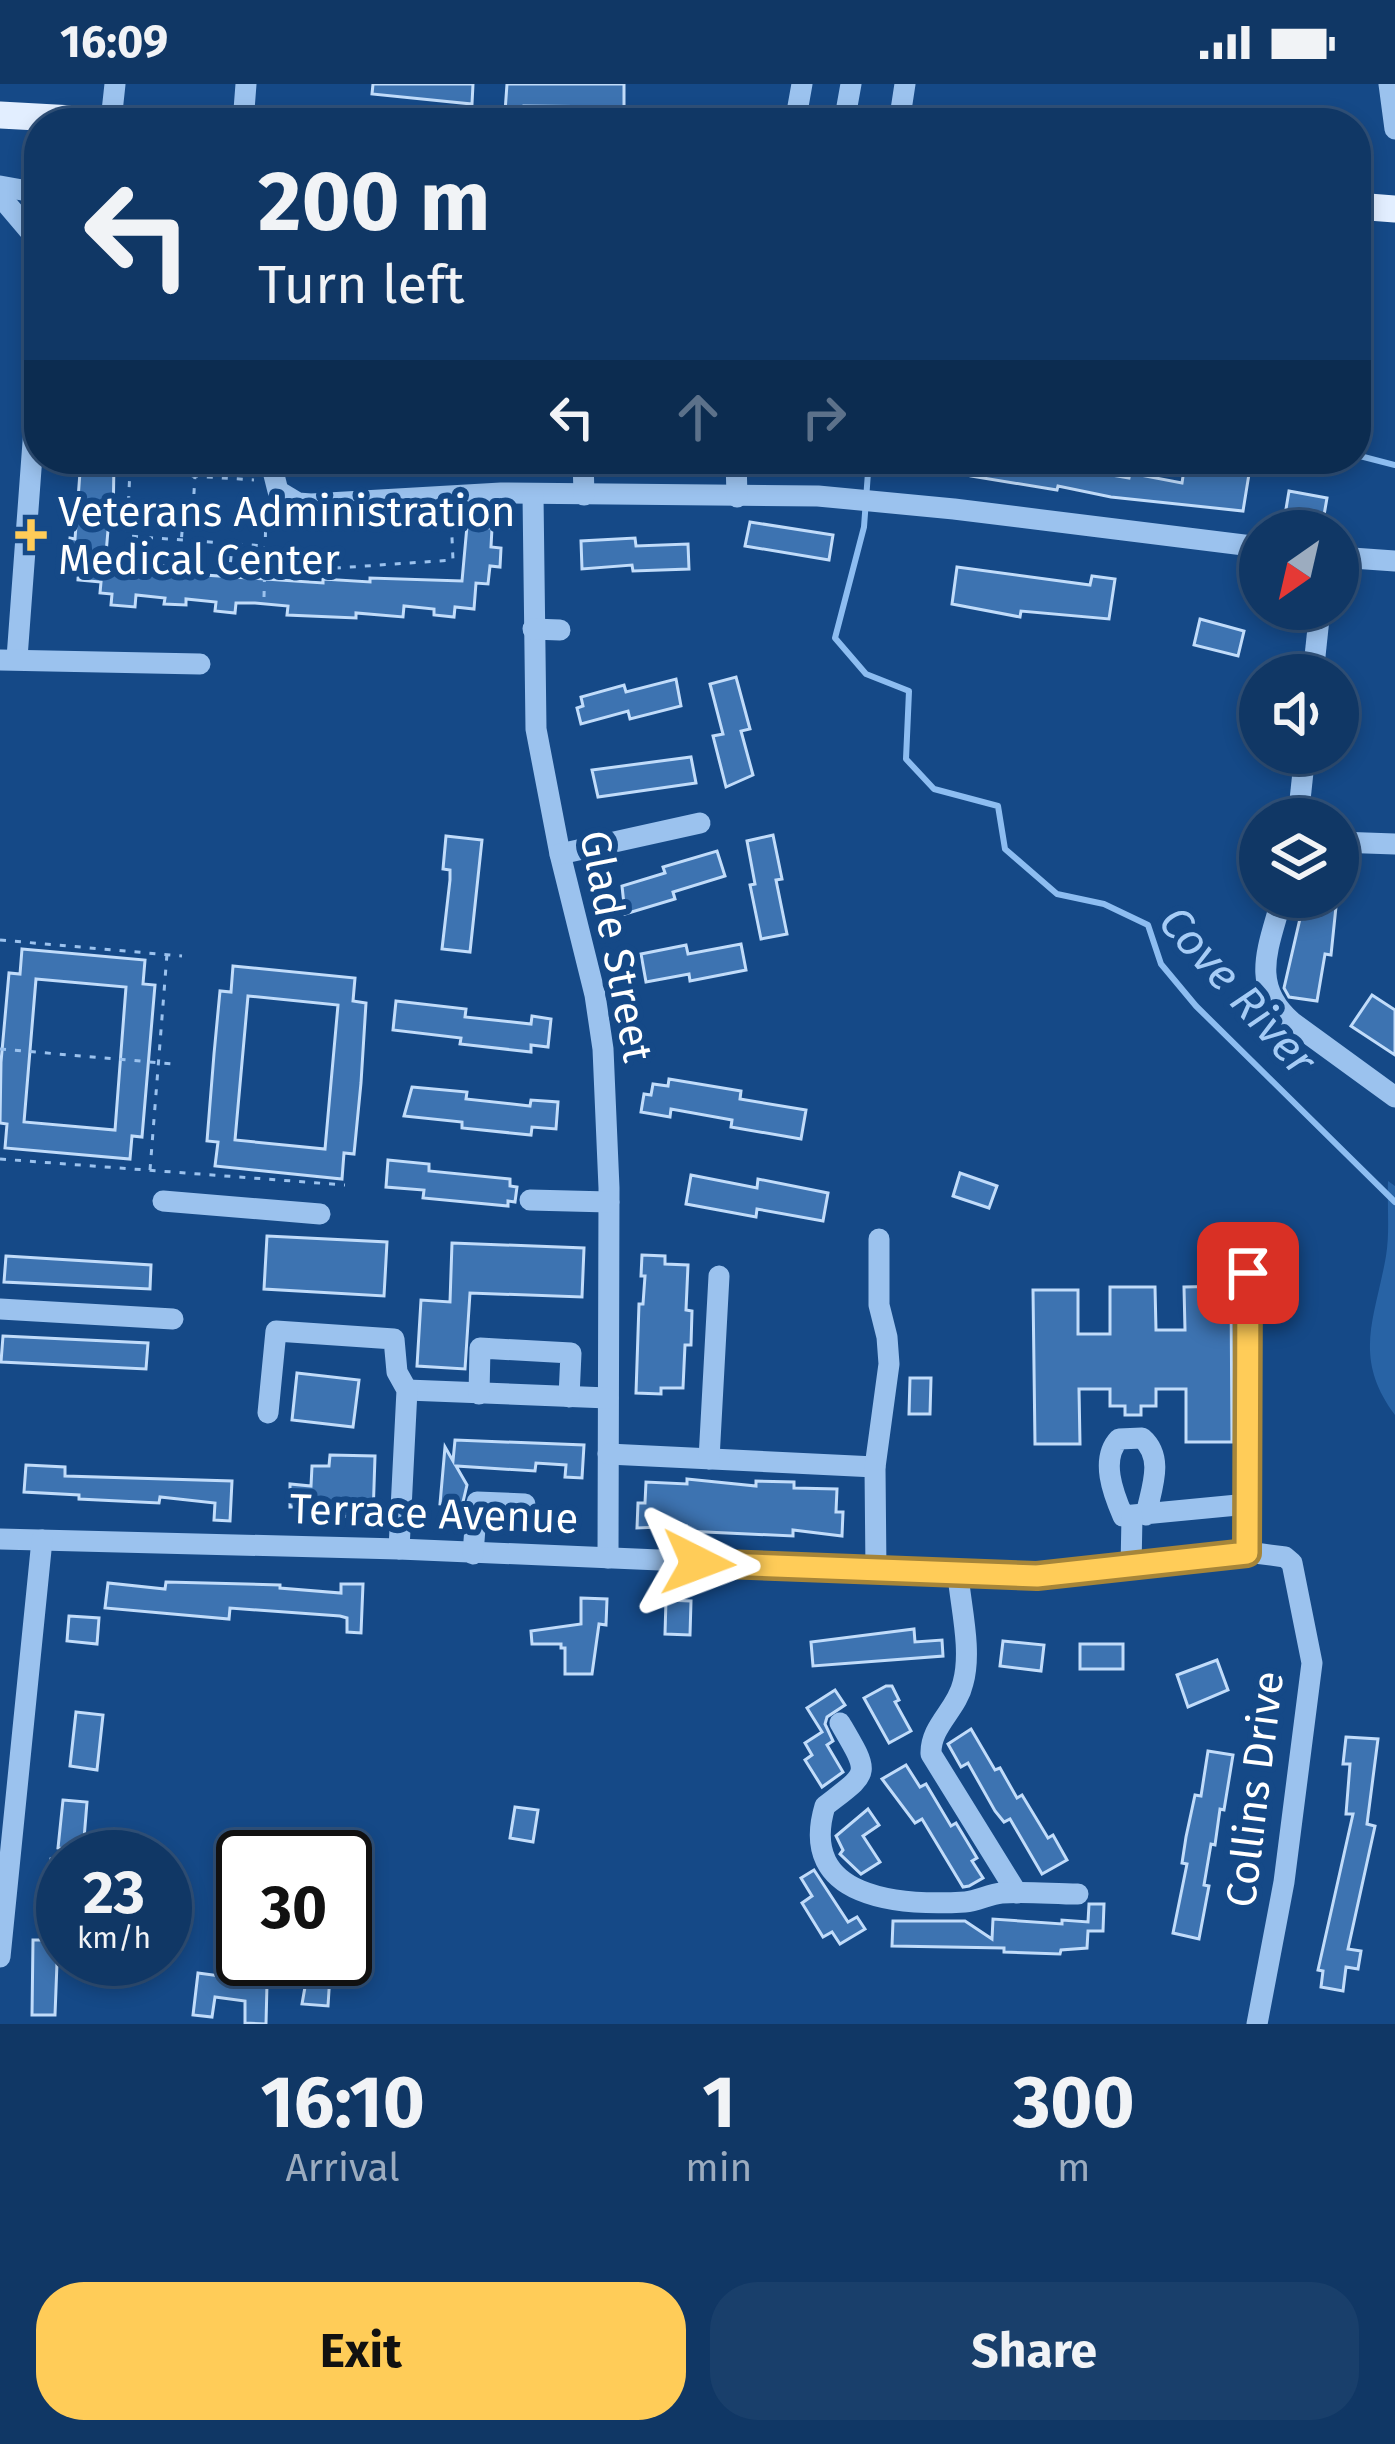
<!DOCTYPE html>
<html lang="en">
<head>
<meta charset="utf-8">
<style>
  :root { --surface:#103765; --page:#193f6b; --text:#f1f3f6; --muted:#9cacbf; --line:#305179; --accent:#ffcc58 }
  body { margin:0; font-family:"Fira Sans",sans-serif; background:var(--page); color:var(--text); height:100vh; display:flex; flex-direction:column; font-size:45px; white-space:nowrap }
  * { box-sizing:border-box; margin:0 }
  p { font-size:39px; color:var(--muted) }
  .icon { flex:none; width:66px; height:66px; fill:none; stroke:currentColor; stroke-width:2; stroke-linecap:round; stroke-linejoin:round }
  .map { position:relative; height:1940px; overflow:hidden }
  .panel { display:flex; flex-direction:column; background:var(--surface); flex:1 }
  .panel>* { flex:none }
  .top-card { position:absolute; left:24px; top:24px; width:1347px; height:366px; border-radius:48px; box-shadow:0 6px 18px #0003,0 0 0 3px var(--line); background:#103765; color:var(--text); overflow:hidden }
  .needle { width:78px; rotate:214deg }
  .buttons { position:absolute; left:1239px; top:426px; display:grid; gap:24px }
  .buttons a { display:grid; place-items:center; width:120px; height:120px; border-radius:50%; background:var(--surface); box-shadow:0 6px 18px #0003,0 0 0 3px var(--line); font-size:60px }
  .speed { position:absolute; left:36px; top:1746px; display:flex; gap:24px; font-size:60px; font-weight:700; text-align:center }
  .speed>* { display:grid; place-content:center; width:156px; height:156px; border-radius:50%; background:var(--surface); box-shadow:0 6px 18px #0003,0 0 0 3px var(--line); line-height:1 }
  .speed small { font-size:30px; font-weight:400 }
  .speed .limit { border:6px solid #111; border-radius:18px; background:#fff; color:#111 }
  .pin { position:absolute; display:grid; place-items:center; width:102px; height:102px; color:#fff; margin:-51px; border-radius:24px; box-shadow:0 6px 18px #0006 }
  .me { position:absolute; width:132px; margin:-66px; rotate:93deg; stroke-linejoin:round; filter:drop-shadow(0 0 9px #0008) }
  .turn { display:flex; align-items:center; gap:42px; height:252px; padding:0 36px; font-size:54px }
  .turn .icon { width:156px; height:156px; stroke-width:2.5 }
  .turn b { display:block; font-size:84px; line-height:102px }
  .lanes { display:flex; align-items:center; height:114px; padding:0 36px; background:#0003; justify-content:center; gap:60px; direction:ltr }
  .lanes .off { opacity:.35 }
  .eta { display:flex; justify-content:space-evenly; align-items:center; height:204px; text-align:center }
  .eta b { font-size:72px; font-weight:700; line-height:84px }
  .primary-button { display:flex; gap:24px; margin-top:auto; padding:24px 36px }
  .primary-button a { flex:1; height:138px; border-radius:48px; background:var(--accent); color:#111; font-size:48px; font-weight:700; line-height:138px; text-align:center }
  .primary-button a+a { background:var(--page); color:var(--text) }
  .status { display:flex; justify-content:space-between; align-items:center; height:84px; padding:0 60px; background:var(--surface); direction:ltr }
  .status svg { height:33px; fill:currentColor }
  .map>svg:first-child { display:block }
  .green { fill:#2863a5 }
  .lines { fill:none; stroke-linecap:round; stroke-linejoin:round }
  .stream { stroke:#8dbdf1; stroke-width:6 }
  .building { fill:#3d73b1; stroke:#c1dcfa; stroke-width:3; fill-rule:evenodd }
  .path { stroke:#9bc2ee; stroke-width:3; stroke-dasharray:6 9; stroke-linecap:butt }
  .minor { stroke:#9bc2ee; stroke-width:21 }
  .major { stroke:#e2eeff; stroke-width:27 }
  .route-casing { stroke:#a68539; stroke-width:30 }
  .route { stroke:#ffcc58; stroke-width:21 }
  .poi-dot { fill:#ffcc58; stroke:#154987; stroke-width:4.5 }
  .labels { text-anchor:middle; stroke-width:12; stroke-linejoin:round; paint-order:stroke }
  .poi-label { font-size:42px; fill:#fff; stroke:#154987; text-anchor:start }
  .street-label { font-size:42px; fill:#fff; stroke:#154987 }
  .water-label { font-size:45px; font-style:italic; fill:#a6ccf6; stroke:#154987 }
</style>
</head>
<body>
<div class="status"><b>16:09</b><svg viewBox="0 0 49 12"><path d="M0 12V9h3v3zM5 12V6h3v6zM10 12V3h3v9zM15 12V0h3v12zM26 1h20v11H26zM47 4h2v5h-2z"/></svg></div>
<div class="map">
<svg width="1395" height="1940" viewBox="0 0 1395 1940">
  <rect width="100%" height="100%" fill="#154987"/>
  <path class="green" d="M1388,1097L1395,1102V1331C1352,1273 1375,1235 1386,1172C1390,1148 1387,1121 1388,1097Z"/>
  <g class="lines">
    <g class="stream">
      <path d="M1356,371L1395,381"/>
      <path d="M869,375L864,443L835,554L866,590L909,607L906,675L934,705L998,722L1005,765L1057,810L1104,820L1148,841L1161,880L1196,922L1395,1118"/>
    </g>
  </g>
  <g class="building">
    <path d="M373,0H473L472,20L372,10Z"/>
    <path d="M507,0H624V23L524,22V29L505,28Z"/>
    <path d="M81,375H114L113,446H108L105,482L149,485V481L205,485V491L323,499V495L370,498V494L462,497L467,442L492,444L491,463L501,464L500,483L490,482L488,500L476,499L474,525L455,523L454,533L434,531V525L404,522L403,533L356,529V534L287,531L288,522L255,519H236L235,529L215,527L216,518L186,515V521L164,520L165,514L136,511L135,523L111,521L112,510L100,509L101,498L78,496L79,477L68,476L70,454L75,455Z"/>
    <path d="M973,375H1036V378L1129,394L1130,389L1182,399L1185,379L1249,390L1243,427L1111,413L1058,402L1057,406L971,392Z"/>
    <path d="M1289,407L1327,414L1323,437L1285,431Z"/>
    <path d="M750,438L833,451L829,476L745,462Z"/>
    <path d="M635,454L636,462L688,460L689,485L633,487L632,481L582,485L581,457Z"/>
    <path d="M957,483L1090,501L1092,492L1115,495L1109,535L1021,527L1020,533L952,520Z"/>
    <path d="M1200,535L1244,547L1238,572L1194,561Z"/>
    <path d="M736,593L750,645L741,647L753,691L726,703L713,652L723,650L710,600Z"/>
    <path d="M676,595L681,622L630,635L628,627L581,640L577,624L583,622L581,613L624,601L626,608Z"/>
    <path d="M691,673L696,699L598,713L592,686Z"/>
    <path d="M773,751L782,795L776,796L787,850L761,855L750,801L755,800L747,757Z"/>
    <path d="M446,752L482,756L470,868L442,865L450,796V786L443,785Z"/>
    <path d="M717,767L725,792L673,808L675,815L625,830L622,802L665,789L663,783Z"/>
    <path d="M1305,813H1337L1331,871L1325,870L1317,917L1289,913L1284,904Z"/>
    <path d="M741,860L746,886L690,897L689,890L646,898L641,870L686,861L688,870Z"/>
    <path d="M22,865L145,876L143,900L155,901L142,1053L132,1052L130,1075L5,1064L7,1040L0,1039L1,978L9,889L20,890ZM36,895L126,903L115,1046L24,1038Z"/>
    <path d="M233,882L355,894L353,917L366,919L361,999L354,1070L344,1069L342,1095L215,1082L218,1058L207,1057L214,970L220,907L231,908ZM248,912L338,921L325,1065L235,1056Z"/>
    <path d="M1372,911L1395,926V971L1351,942Z"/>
    <path d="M396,917L466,925L465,933L531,940L532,932L551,935L548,963L531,961V968L460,960L461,954L393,946Z"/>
    <path d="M669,995L741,1007L740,1015L806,1026L801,1055L731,1043L732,1036L671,1025L670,1033L641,1028L644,1010L651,1011L653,1000L668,1002Z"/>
    <path d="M412,1003L467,1008L466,1015L530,1022L531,1016L558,1018L556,1045L532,1043L531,1051L462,1044V1038L404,1032Z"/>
    <path d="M388,1076L429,1080V1087L510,1095V1102L517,1103L515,1118L508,1117V1122L423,1114L424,1106L386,1103Z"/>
    <path d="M960,1089L997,1102L989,1124L953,1112Z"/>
    <path d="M691,1091L757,1104L758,1095L828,1109L823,1137L757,1125L756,1133L686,1120Z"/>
    <path d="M267,1152L387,1158L384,1212L264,1205Z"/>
    <path d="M452,1159L584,1164L582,1213L470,1209L465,1285L417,1282L421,1216L450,1218Z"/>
    <path d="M642,1171L665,1172V1180L688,1181L686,1226L692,1227L691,1261H685L683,1304H661V1310L636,1309L639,1220H643L645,1192H641Z"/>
    <path d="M6,1172L151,1181L150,1205L4,1198Z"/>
    <path d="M1231,1202L1232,1358H1186V1305H1156V1322H1141V1331H1125V1322H1110V1305H1079L1080,1360H1035L1033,1206H1078V1250H1110V1203H1155L1156,1246H1185L1184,1203Z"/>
    <path d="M3,1252L148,1259L146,1285L1,1278Z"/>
    <path d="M297,1289L359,1296L353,1343L292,1336Z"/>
    <path d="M910,1294H931L930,1330H909Z"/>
    <path d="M455,1356L584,1361L582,1394L565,1393L566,1381L536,1379L535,1387L456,1382L467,1401L462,1422L440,1420L445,1363L453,1377Z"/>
    <path d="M330,1371L375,1372L373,1433L328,1432V1423H290V1400L311,1402L312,1382H329Z"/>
    <path d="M26,1381L65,1383V1392L232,1397L230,1437L214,1436L215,1419L160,1413L159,1419L79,1415V1411L24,1408Z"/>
    <path d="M687,1395L756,1402V1397L794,1398V1404L837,1405L836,1428H843L842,1452L793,1446V1452L685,1447L686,1442L637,1444L638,1419H645L646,1398L687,1400Z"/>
    <path d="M166,1498L280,1501V1504L341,1509V1500H363L361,1549L347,1548V1534L340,1532L230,1524L229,1535L105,1524L108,1499L165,1505Z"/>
    <path d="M581,1514L607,1515L606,1541L599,1540L592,1590H565V1564H561V1560H532L531,1547L581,1540Z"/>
    <path d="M666,1516L691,1517L690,1551L665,1550Z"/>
    <path d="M69,1532L99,1534L97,1560L67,1557Z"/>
    <path d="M914,1545L915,1558L942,1556L943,1572L813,1582L811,1558Z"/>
    <path d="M1003,1557L1044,1561L1041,1587L1000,1582Z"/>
    <rect x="1080" y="1560" width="43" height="25"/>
    <path d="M1217,1576L1228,1606L1188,1623L1177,1591Z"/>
    <path d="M886,1602H892L899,1616L895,1618L911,1647L889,1659L864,1614Z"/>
    <path d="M835,1606L845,1621L827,1633L825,1640L833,1657L827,1661L843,1688L822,1703L805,1676L812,1671L805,1659L822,1648L807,1624Z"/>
    <path d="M76,1628L103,1631L97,1686L70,1682Z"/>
    <path d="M971,1645L995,1686L1000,1684L1017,1714L1022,1711L1048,1754L1053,1751L1067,1776L1042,1790L1010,1735L1004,1738L995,1727L968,1679L961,1683L948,1660Z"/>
    <path d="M1346,1653L1378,1655L1367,1740L1375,1742L1348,1865L1361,1867L1358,1885L1346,1883L1343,1907L1321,1903L1323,1887L1318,1886L1353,1730H1346L1350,1680H1343Z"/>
    <path d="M1208,1667L1233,1671L1224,1726L1220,1725L1215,1761L1211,1760L1204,1801L1209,1802L1199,1855L1173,1849L1187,1780L1182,1779L1186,1753L1195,1711L1201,1712Z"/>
    <path d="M906,1681L920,1703L926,1700L951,1742L956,1739L977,1774L972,1777L983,1794L969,1802L963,1803L922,1735L915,1739L882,1695Z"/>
    <path d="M63,1716L87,1718L83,1767L58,1764Z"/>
    <path d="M515,1723L538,1726L533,1758L510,1754Z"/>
    <path d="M868,1725L879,1741L863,1752L880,1778L861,1790L840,1770L843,1766L836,1752Z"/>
    <path d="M51,1775H63V1879H57L55,1931H32L33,1856H46Z"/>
    <path d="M814,1786L848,1838L857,1833L865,1845L840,1860L832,1848L823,1853L802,1819L812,1812L801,1794Z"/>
    <path d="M1089,1820H1104L1103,1847H1088L1087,1864L1061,1866L1060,1870L1004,1868V1864L892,1862L893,1837H965L992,1855L993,1835L1062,1840V1836L1088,1838Z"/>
    <path d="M310,1875H331L328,1922L302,1920Z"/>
    <path d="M198,1889L228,1893V1898L267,1900L266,1940L245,1939V1917L215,1913L212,1933L193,1931Z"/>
  </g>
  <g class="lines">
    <g class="path">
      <path d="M114,377L130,385L127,452L265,462"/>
      <path d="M139,387L140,375"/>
      <path d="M132,388L254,396"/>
      <path d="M115,422L143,421"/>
      <path d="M193,425L196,375"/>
      <path d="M106,468L126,470"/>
      <path d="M127,483L129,455"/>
      <path d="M179,483L184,425"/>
      <path d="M265,483H278V488L453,476L451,432"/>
      <path d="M229,493L233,453"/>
      <path d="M264,513L266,426"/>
      <path d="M0,856L182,872"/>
      <path d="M0,965L174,980"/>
      <path d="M0,1075L345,1101"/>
      <path d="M150,1086L167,870"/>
    </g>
    <g class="minor">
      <path d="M1389,0L1395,45"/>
      <path d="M111,37L115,0"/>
      <path d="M243,39L246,0"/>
      <path d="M795,39L802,0"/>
      <path d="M844,39L851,0"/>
      <path d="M899,39L905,0"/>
      <path d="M0,102L39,109"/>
      <path d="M0,112L39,158"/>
      <path d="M270,375L278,407L298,419L311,420L501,409L818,412L954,425L1260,463"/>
      <path d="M583,375L584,411"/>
      <path d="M736,375L737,413"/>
      <path d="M533,411L536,645L560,770L595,911L603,965L609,1104L608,1474"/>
      <path d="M1338,473L1395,477"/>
      <path d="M533,545L560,546"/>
      <path d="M17,574L39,277"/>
      <path d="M0,576L200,580"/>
      <path d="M1313,591L1320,525"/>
      <path d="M1298,735L1305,669"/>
      <path d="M1338,758L1395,760"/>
      <path d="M560,770L700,739"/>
      <path d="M1282,813C1270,861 1248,900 1292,938L1395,1013"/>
      <path d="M530,1116L609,1118"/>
      <path d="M163,1117L320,1130"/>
      <path d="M0,1225L173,1235"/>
      <path d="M407,1306L608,1314"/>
      <path d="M479,1310L480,1264L571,1269L569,1313"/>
      <path d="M268,1329L276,1247L394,1255L397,1288L407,1306L399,1465"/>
      <path d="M608,1370L875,1383"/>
      <path d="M709,1375L719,1192"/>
      <path d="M1146,1431C1151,1405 1165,1374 1142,1354L1119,1355C1100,1375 1113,1409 1123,1432L1248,1420"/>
      <path d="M0,1455L399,1465L1037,1492L1255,1469L1285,1473L1292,1479L1312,1579L1284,1798L1257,1940"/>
      <path d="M1247,1469L1248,1188"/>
      <path d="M473,1470L477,1418L525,1420"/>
      <path d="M1131,1484L1132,1432"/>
      <path d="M876,1488L875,1383L889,1280L887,1253L879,1221V1155"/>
      <path d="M958,1491C961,1524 972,1567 963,1599C957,1626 930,1642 931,1670L1017,1809"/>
      <path d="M840,1639C871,1692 870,1687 825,1722C797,1815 900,1822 965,1818C978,1817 989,1810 1002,1809C1027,1807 1053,1810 1078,1810"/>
      <path d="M0,1873L42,1456"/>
    </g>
    <g class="major">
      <path d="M0,31L147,39"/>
      <path d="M1356,122L1395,125"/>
    </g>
  </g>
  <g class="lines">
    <defs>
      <path id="route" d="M698,1479L1037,1492L1247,1469L1248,1189"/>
    </defs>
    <use href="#route" class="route-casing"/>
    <use href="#route" class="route"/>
  </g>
  <path class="poi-dot" d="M25 433h12v12h12v12h-12v12h-12v-12h-12v-12h12z"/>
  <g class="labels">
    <g class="poi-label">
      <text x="58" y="442">Veterans Administration<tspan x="58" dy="48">Medical Center</tspan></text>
    </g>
    <g class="street-label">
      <text transform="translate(617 862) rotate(79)" y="15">Glade Street</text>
      <text transform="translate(434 1429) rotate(2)" y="15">Terrace Avenue</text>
      <text transform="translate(1254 1705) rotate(-83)" y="15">Collins Drive</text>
    </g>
    <g class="water-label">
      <text transform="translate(1238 906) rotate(48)" y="16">Cove River</text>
    </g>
  </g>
</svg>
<div class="buttons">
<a><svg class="needle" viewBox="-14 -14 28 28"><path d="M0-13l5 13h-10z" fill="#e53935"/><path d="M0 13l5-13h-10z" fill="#9cacbf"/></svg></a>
<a><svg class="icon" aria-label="sound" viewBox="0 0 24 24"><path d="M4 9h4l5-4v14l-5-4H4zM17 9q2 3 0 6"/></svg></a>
<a><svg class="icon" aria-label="layers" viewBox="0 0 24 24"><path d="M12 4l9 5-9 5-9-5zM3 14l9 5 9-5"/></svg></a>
</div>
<div class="speed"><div>23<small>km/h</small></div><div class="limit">30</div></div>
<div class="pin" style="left:1248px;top:1189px;background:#d93025"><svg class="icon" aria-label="arrive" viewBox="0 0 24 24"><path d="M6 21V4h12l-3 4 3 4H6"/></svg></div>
<svg class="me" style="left:698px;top:1479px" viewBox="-20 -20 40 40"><path d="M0-17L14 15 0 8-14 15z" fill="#ffcc58" stroke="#fff" stroke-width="4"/></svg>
<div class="top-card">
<div class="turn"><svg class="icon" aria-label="left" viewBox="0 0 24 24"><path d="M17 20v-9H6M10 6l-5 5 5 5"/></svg><div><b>200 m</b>Turn left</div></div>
<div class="lanes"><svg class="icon" aria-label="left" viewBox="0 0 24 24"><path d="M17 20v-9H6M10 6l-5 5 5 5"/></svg><svg class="icon off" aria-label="ahead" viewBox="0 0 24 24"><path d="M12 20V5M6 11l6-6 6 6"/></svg><svg class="icon off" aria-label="right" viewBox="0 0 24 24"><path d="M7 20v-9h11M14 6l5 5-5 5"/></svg></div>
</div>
</div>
<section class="panel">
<div class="eta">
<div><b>16:10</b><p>Arrival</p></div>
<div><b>1</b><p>min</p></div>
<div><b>300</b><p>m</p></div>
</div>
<div class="primary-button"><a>Exit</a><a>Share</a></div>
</section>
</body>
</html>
